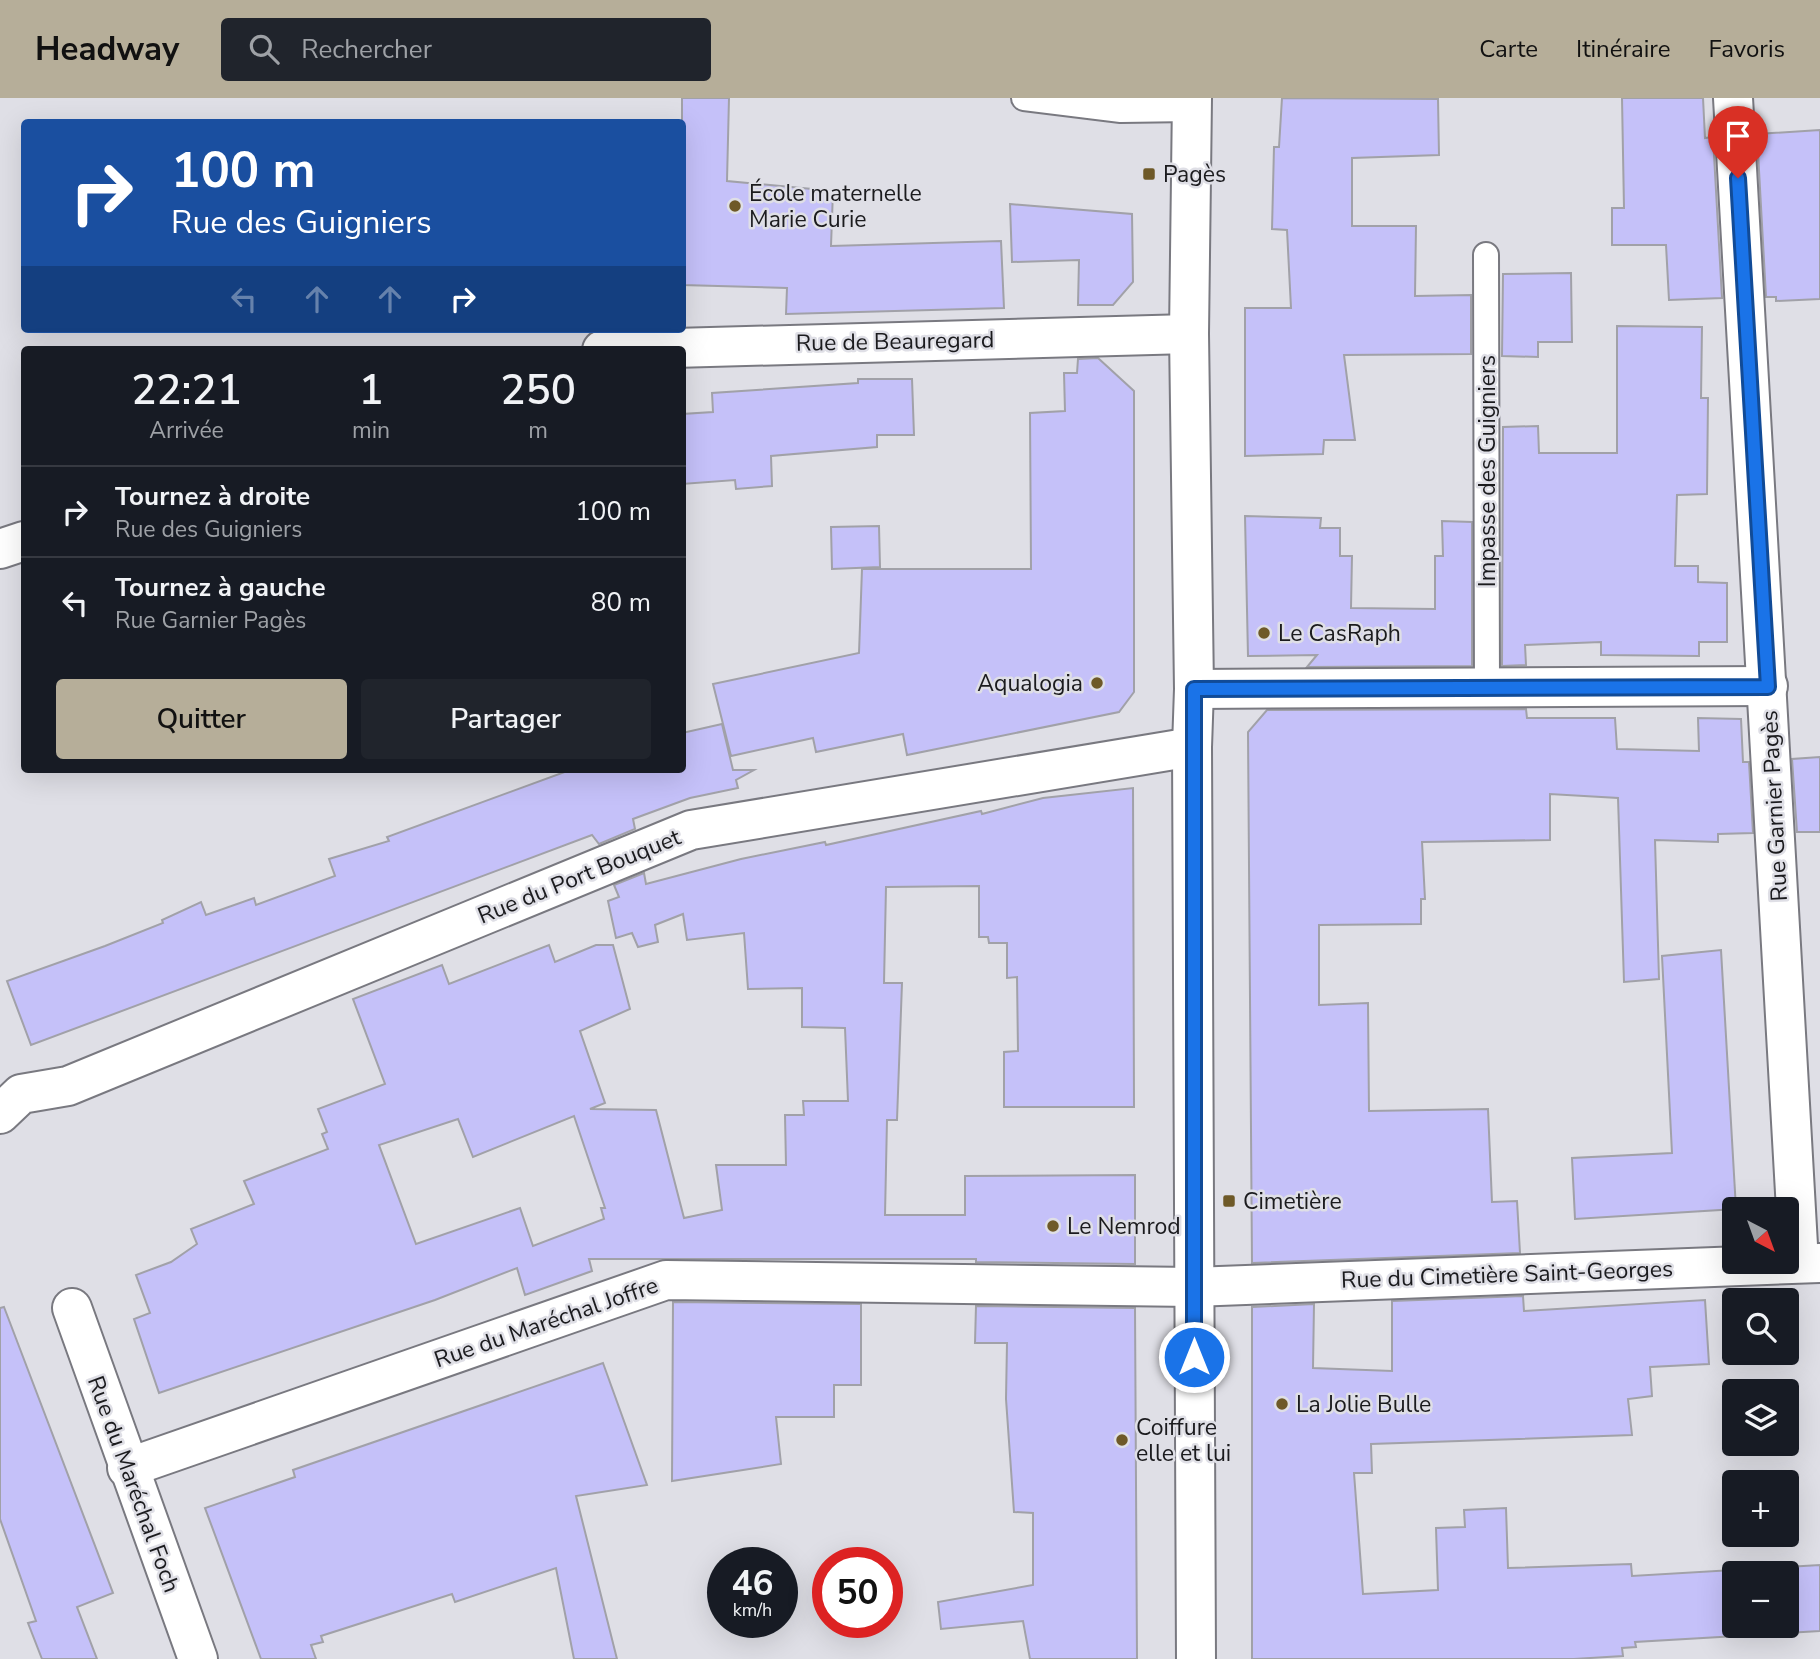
<!DOCTYPE html>
<html lang="fr">
<head>
<meta charset="utf-8">
<style>
  :root { --surface:#171b24; --page:#20242c; --text:#f1f3f6; --muted:#9ea1a6; --line:#363941; --accent:#b6ae99 }
  body { margin:0; font-family:"Nunito Sans",sans-serif; background:var(--page); color:var(--text); height:100vh; display:flex; flex-direction:column; font-size:26px; white-space:nowrap }
  * { box-sizing:border-box; margin:0 }
  p { font-size:23px; color:var(--muted) }
  .icon { flex:none; width:38px; height:38px; fill:none; stroke:currentColor; stroke-width:2; stroke-linecap:round; stroke-linejoin:round }
  .map { position:relative; flex:1; overflow:hidden }
  .drawer { position:absolute; left:21px; top:248px; width:665px; height:427px; display:flex; flex-direction:column; background:var(--surface); border-radius:7px; box-shadow:0 7px 28px #0002 }
  .drawer>* { flex:none }
  .guide { position:absolute; left:21px; top:21px; width:665px; height:214px; border-radius:7px; box-shadow:0 7px 28px #0002; background:#1a4fa0; color:#fff; overflow:hidden }
  .needle { width:46px; rotate:139deg }
  .tools { position:absolute; left:1722px; top:1099px; display:grid; gap:14px }
  .tools a { display:grid; place-items:center; width:77px; height:77px; border-radius:7px; background:var(--surface); box-shadow:0 7px 28px #0002; font-size:35px }
  .speed { position:absolute; left:707px; top:1449px; display:flex; gap:14px; font-size:35px; font-weight:700; text-align:center }
  .speed>* { display:grid; place-content:center; width:91px; height:91px; border-radius:50%; background:var(--surface); box-shadow:0 7px 28px #0002; line-height:1 }
  .speed small { font-size:18px; font-weight:400 }
  .speed .limit { border:10px solid #d22; background:#fff; color:#111 }
  .pin { position:absolute; display:grid; place-items:center; width:60px; height:60px; color:#fff; margin:-72px -30px; border-radius:50% 50% 50% 0; rotate:-45deg; box-shadow:0 0 7px #0007 }
  .pin .icon { rotate:45deg }
  .me { position:absolute; width:77px; margin:-38px; rotate:0deg; stroke-linejoin:round; filter:drop-shadow(0 0 5px #0008) }
  .turn { display:flex; align-items:center; gap:24px; height:147px; padding:0 35px; font-size:32px }
  .turn .icon { width:91px; height:91px; stroke-width:2.5 }
  .turn b { display:block; font-size:49px; line-height:60px }
  .lanes { display:flex; align-items:center; height:66px; padding:0 35px; background:#0003; justify-content:center; gap:35px; direction:ltr }
  .lanes .off { opacity:.35 }
  .eta { display:flex; justify-content:space-evenly; align-items:center; height:119px; text-align:center }
  .eta b { font-size:42px; font-weight:600; line-height:49px }
  .cta { display:flex; gap:14px; margin-top:auto; padding:14px 35px }
  .cta a { flex:1; height:80px; border-radius:7px; background:var(--accent); color:#111; font-size:28px; font-weight:600; line-height:80px; text-align:center }
  .cta a+a { background:var(--page); color:var(--text) }
  ul { padding:0; list-style:none }
  li { display:flex; align-items:center; gap:21px; height:91px; padding:0 35px; border-top:2px solid var(--line) }
  li div { flex:1 }
  li b { display:block; font-size:26px }
  li em { font-style:normal }
  header { display:flex; align-items:center; gap:42px; box-sizing:border-box; height:98px; padding:0 35px; background:var(--accent); color:#111 }
  header strong { font-size:33px }
  nav { display:flex; gap:38px; margin-inline-start:auto; font-size:24px }
  .search { width:490px; height:63px; background:var(--page); display:flex; align-items:center; gap:18px; box-sizing:border-box; padding:0 24px; border-radius:7px; color:var(--muted); font-size:26px }
  .map>svg:first-child { display:block }
  .building { fill:#c5c1f9; stroke:#a1a1a8; stroke-width:2; fill-rule:evenodd }
  .lines { fill:none; stroke-linecap:round; stroke-linejoin:round }
  .lane-casing { stroke:#797980; stroke-width:28 }
  .street-casing { stroke:#797980; stroke-width:42 }
  .secondary-casing { stroke:#797980; stroke-width:42 }
  .lane { stroke:#fff; stroke-width:24 }
  .street { stroke:#fff; stroke-width:38 }
  .secondary { stroke:#fff; stroke-width:38 }
  .route-casing { stroke:#114b97; stroke-width:18 }
  .route { stroke:#1a73e8; stroke-width:12 }
  .poi-dot { fill:#6e5928; stroke:#dfdfe6; stroke-width:2.5 }
  .labels { text-anchor:middle; stroke-width:5; stroke-linejoin:round; paint-order:stroke }
  .poi-label { font-size:23px; fill:#1b1b1e; stroke:#dfdfe6; text-anchor:start }
  .street-label { font-size:23px; fill:#1b1b1e; stroke:#dfdfe6 }
</style>
</head>
<body>
<header>
<strong>Headway</strong>
<div class="search"><svg class="icon" aria-label="search" viewBox="0 0 24 24"><circle cx="10" cy="10" r="6"/><path d="M15 15l6 6"/></svg>Rechercher</div>
<nav><a>Carte</a><a>Itinéraire</a><a>Favoris</a></nav>
</header>
<div class="map">
<svg width="1820" height="1561" viewBox="0 0 1820 1561">
  <rect width="100%" height="100%" fill="#dfdfe6"/>
  <g class="building">
    <path d="M682,0H729L727,83L833,93L831,148L1001,143L1004,210L786,216L787,190L682,187Z"/>
    <path d="M1282,0L1438,1L1439,57L1352,60V128H1416L1415,198L1471,197V256L1344,257L1355,342H1324L1323,356L1245,358V210H1291L1287,132L1272,131L1274,49H1279Z"/>
    <path d="M1622,0H1703L1705,40L1713,39L1722,200L1669,202L1666,147H1612V110H1624Z"/>
    <path d="M1820,32V201L1776,203V199H1766L1757,36Z"/>
    <path d="M1010,106L1132,116L1133,184L1113,207H1078L1079,162L1012,164Z"/>
    <path d="M1571,175L1572,244H1538V259L1502,258L1503,176Z"/>
    <path d="M1617,228L1702,229L1701,300H1708L1707,396L1677,397L1675,468H1698V484L1727,485V544H1699V558L1601,557V544L1525,547L1526,567L1502,568L1503,329L1538,328L1539,355H1617Z"/>
    <path d="M1098,260L1134,293V594L1119,614L907,657L903,636L816,654L813,640L731,658L713,586L859,555L862,471H1031L1030,315L1065,313L1064,275H1077L1078,261Z"/>
    <path d="M858,281H912L914,337H877V349L771,358L772,388L736,391L735,382L682,386V316L713,314L712,295L858,285Z"/>
    <path d="M1245,418L1321,420L1320,430H1340V458H1352L1351,510L1435,511V458H1443L1442,423L1472,424V568L1307,569L1317,557L1248,558Z"/>
    <path d="M879,428L880,469L832,471L831,429Z"/>
    <path d="M1526,611L1527,620H1615L1617,651L1699,653L1698,620L1741,621L1743,664H1749L1753,735L1718,736V744L1655,742L1659,881L1624,884L1618,700L1550,696V742L1422,744L1425,801H1421V826L1319,827V907L1368,905L1369,1013L1488,1011L1492,1104L1517,1103L1520,1155L1252,1165L1248,634L1267,612Z"/>
    <path d="M722,626L733,672H754L736,682L738,690L690,700L633,721L635,731L599,746L592,737L31,947L7,883L105,848L163,825L162,822L201,804L206,817L254,800L256,807L335,778L329,761L389,743L387,739L570,672H682V635Z"/>
    <path d="M1820,659V734H1797L1792,661Z"/>
    <path d="M1133,690L1134,1009H1004V954L1018,953L1017,879L1007,880V845H989L988,839H979V788L886,789L884,885H902L897,1022H887L885,1117H965V1078L1135,1077V1166L976,1164V1161H589L592,1173L525,1197L517,1170L435,1202L159,1295L134,1221L150,1215L136,1177L171,1164L197,1146L191,1131L254,1106L244,1083L328,1051L322,1036L327,1034L318,1011L385,986L353,901L442,867L449,886L549,847L555,864L596,847H613L630,911L580,933L605,1005L590,1011L656,1012L684,1120L722,1112L716,1067H786L785,1017H804L803,1003H848L845,930L802,929V890L748,891L744,835L687,842L683,816L655,827L658,844L638,849L632,835L616,840L608,803L619,799L614,787L644,775L646,786L741,761L825,744L826,747L981,713L982,716L1043,700ZM574,1018L605,1110H601L604,1121L533,1148L520,1110L416,1146L379,1047L458,1021L473,1059Z"/>
    <path d="M1721,852L1736,1111L1575,1121L1572,1060L1672,1055L1662,858Z"/>
    <path d="M1523,1198L1524,1213L1705,1202L1709,1266L1650,1269L1652,1298L1628,1301L1632,1337L1371,1346L1372,1375H1354L1363,1496L1438,1492L1436,1430L1465,1429L1464,1412L1506,1410L1508,1470L1631,1466L1632,1478L1820,1467V1533L1635,1544L1636,1549L1622,1550L1623,1558L1574,1561H1252V1209L1314,1206L1313,1270L1392,1273V1203ZM1734,1475H1787V1528H1734Z"/>
    <path d="M673,1204L861,1206V1287H834V1319H776L781,1366L672,1383Z"/>
    <path d="M976,1208L1135,1210L1137,1561H1030L1023,1523L941,1531L938,1504L1033,1487V1415L1014,1414L1006,1301L1007,1245H975Z"/>
    <path d="M4,1209L113,1495L77,1509L97,1561H42L28,1525L36,1523L0,1421V1210Z"/>
    <path d="M603,1265L647,1387L576,1398L617,1561H574L556,1470L455,1504L452,1496L321,1538L323,1544L311,1547L316,1561H261L205,1410L295,1379L293,1372Z"/>
  </g>
  <g class="lines">
    <defs>
      <g id="lane">
        <path d="M1024,0L1121,12L1192,11"/>
        <path d="M1486,157L1487,589"/>
      </g>
      <g id="street">
        <path d="M1733,0L1799,1165"/>
        <path d="M602,252L1189,236"/>
        <path d="M0,451L24,443"/>
        <path d="M1194,591L1768,588"/>
        <path d="M0,1016L21,996L68,988L691,732L1192,649"/>
        <path d="M72,1210L198,1561"/>
        <path d="M127,1370L666,1182L1193,1189L1820,1165"/>
      </g>
      <path id="secondary" d="M1192,0L1189,236L1194,591L1192,649L1196,1561"/>
    </defs>
    <use href="#lane" class="lane-casing"/>
    <use href="#street" class="street-casing"/>
    <use href="#secondary" class="secondary-casing"/>
    <use href="#lane" class="lane"/>
    <use href="#street" class="street"/>
    <use href="#secondary" class="secondary"/>
  </g>
  <g class="lines">
    <defs>
      <path id="route" d="M1194,1259V591L1768,589L1738,80"/>
    </defs>
    <use href="#route" class="route-casing"/>
    <use href="#route" class="route"/>
  </g>
  <g class="poi-dot">
    <rect x="1142" y="69" width="14" height="14" rx="3.5"/>
    <circle cx="735" cy="108" r="7"/>
    <circle cx="1264" cy="535" r="7"/>
    <circle cx="1097" cy="585" r="7"/>
    <rect x="1222" y="1096" width="14" height="14" rx="3.5"/>
    <circle cx="1053" cy="1128" r="7"/>
    <circle cx="1282" cy="1306" r="7"/>
    <circle cx="1122" cy="1342" r="7"/>
  </g>
  <g class="labels">
    <g class="poi-label">
      <text x="1163" y="84">Pagès</text>
      <text x="749" y="103">École maternelle<tspan x="749" dy="26">Marie Curie</tspan></text>
      <text x="1278" y="543">Le CasRaph</text>
      <text x="1083" y="593" text-anchor="end">Aqualogia</text>
      <text x="1243" y="1111">Cimetière</text>
      <text x="1067" y="1136">Le Nemrod</text>
      <text x="1296" y="1314">La Jolie Bulle</text>
      <text x="1136" y="1337">Coiffure<tspan x="1136" dy="26">elle et lui</tspan></text>
    </g>
    <g class="street-label">
      <text transform="translate(895 243) rotate(-1)" y="8">Rue de Beauregard</text>
      <text transform="translate(1487 373) rotate(-90)" y="8">Impasse des Guigniers</text>
      <text transform="translate(1774 708) rotate(-93)" y="8">Rue Garnier Pagès</text>
      <text transform="translate(579 778) rotate(-22)" y="8">Rue du Port Bouquet</text>
      <text transform="translate(1507 1176) rotate(-2)" y="8">Rue du Cimetière Saint-Georges</text>
      <text transform="translate(546 1224) rotate(-19)" y="8">Rue du Maréchal Joffre</text>
      <text transform="translate(134 1386) rotate(70)" y="8">Rue du Maréchal Foch</text>
    </g>
  </g>
</svg>
<div class="tools">
<a><svg class="needle" viewBox="-14 -14 28 28"><path d="M0-13l5 13h-10z" fill="#e53935"/><path d="M0 13l5-13h-10z" fill="#9ea1a6"/></svg></a>
<a><svg class="icon" aria-label="search" viewBox="0 0 24 24"><circle cx="10" cy="10" r="6"/><path d="M15 15l6 6"/></svg></a>
<a><svg class="icon" aria-label="layers" viewBox="0 0 24 24"><path d="M12 4l9 5-9 5-9-5zM3 14l9 5 9-5"/></svg></a>
<a>+</a>
<a>−</a>
</div>
<div class="speed"><div>46<small>km/h</small></div><div class="limit">50</div></div>
<div class="pin" style="left:1738px;top:80px;background:#d93025"><svg class="icon" aria-label="arrive" viewBox="0 0 24 24"><path d="M6 21V4h12l-3 4 3 4H6"/></svg></div>
<svg class="me" style="left:1194px;top:1259px" viewBox="-20 -20 40 40"><circle r="17" fill="#1a73e8" stroke="#fff" stroke-width="3"/><path d="M0-11L8 9 0 5-8 9z" fill="#fff"/></svg>
<div class="guide">
<div class="turn"><svg class="icon" aria-label="right" viewBox="0 0 24 24"><path d="M7 20v-9h11M14 6l5 5-5 5"/></svg><div><b>100 m</b>Rue des Guigniers</div></div>
<div class="lanes"><svg class="icon off" aria-label="left" viewBox="0 0 24 24"><path d="M17 20v-9H6M10 6l-5 5 5 5"/></svg><svg class="icon off" aria-label="ahead" viewBox="0 0 24 24"><path d="M12 20V5M6 11l6-6 6 6"/></svg><svg class="icon off" aria-label="ahead" viewBox="0 0 24 24"><path d="M12 20V5M6 11l6-6 6 6"/></svg><svg class="icon" aria-label="right" viewBox="0 0 24 24"><path d="M7 20v-9h11M14 6l5 5-5 5"/></svg></div>
</div>
<section class="drawer">
<div class="eta">
<div><b>22:21</b><p>Arrivée</p></div>
<div><b>1</b><p>min</p></div>
<div><b>250</b><p>m</p></div>
</div>
<ul>
<li><svg class="icon" aria-label="right" viewBox="0 0 24 24"><path d="M7 20v-9h11M14 6l5 5-5 5"/></svg><div><b>Tournez à droite</b><p>Rue des Guigniers</p></div><em>100 m</em></li>
<li><svg class="icon" aria-label="left" viewBox="0 0 24 24"><path d="M17 20v-9H6M10 6l-5 5 5 5"/></svg><div><b>Tournez à gauche</b><p>Rue Garnier Pagès</p></div><em>80 m</em></li>
</ul>
<div class="cta"><a>Quitter</a><a>Partager</a></div>
</section>
</div>
</body>
</html>
